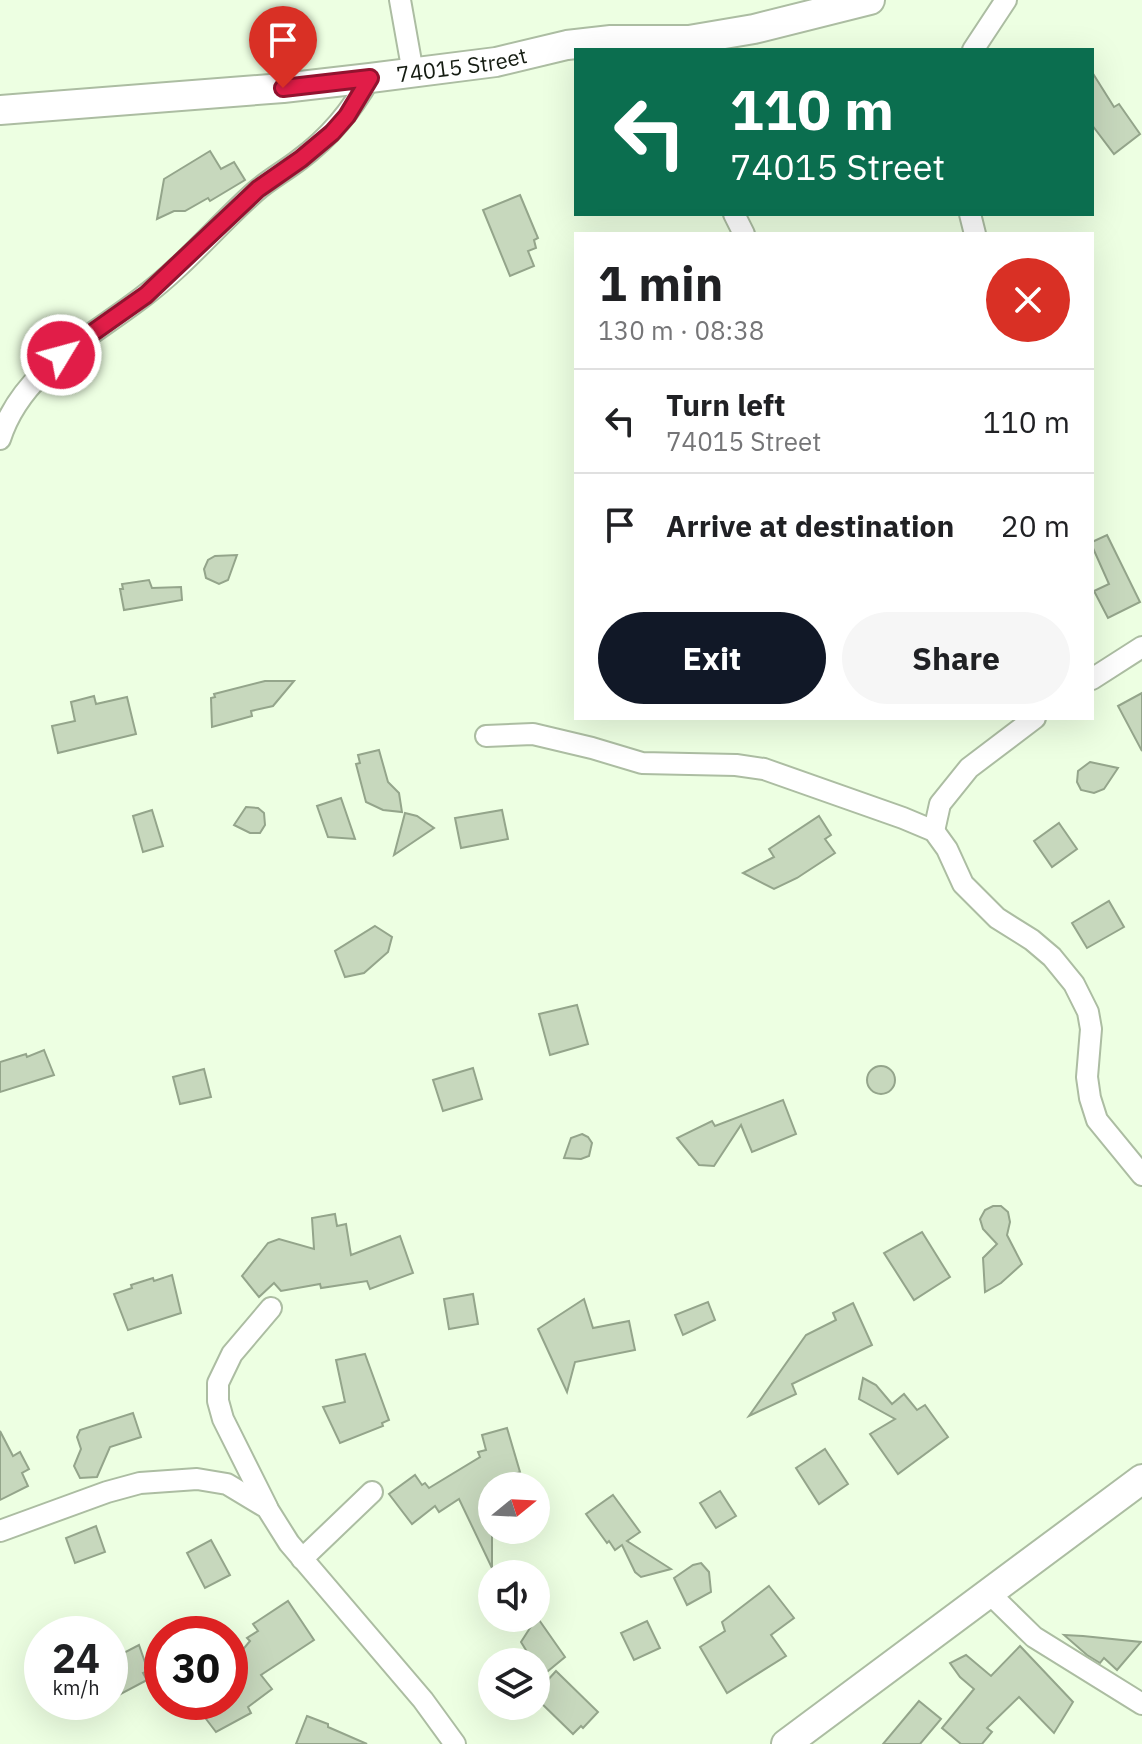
<!DOCTYPE html>
<html lang="en">
<head>
<meta charset="utf-8">
<style>
  :root { --surface:#fff; --page:#f6f6f6; --text:#202124; --muted:#757577; --line:#e0e0e0; --accent:#111827 }
  body { margin:0; font-family:"IBM Plex Sans",sans-serif; background:var(--page); color:var(--text); height:100vh; display:flex; flex-direction:column; font-size:30px; white-space:nowrap }
  * { box-sizing:border-box; margin:0 }
  p { font-size:26px; color:var(--muted) }
  .icon { flex:none; width:44px; height:44px; fill:none; stroke:currentColor; stroke-width:2; stroke-linecap:round; stroke-linejoin:round }
  .map { position:relative; flex:1; overflow:hidden }
  .side { position:absolute; left:574px; top:232px; width:520px; height:488px; display:flex; flex-direction:column; background:var(--surface); border-radius:0px; box-shadow:0 8px 32px #0002 }
  .side>* { flex:none }
  .hud { position:absolute; left:574px; top:48px; width:520px; height:168px; border-radius:0px; box-shadow:0 8px 32px #0002; background:#0b6e4f; color:#fff; overflow:hidden }
  .needle { width:52px; rotate:72deg }
  .controls { position:absolute; left:478px; top:1472px; display:grid; gap:16px }
  .controls a { display:grid; place-items:center; width:72px; height:72px; border-radius:50%; background:var(--surface); box-shadow:0 8px 32px #0002; font-size:40px }
  .speed { position:absolute; left:24px; top:1616px; display:flex; gap:16px; font-size:40px; font-weight:700; text-align:center }
  .speed>* { display:grid; place-content:center; width:104px; height:104px; border-radius:50%; background:var(--surface); box-shadow:0 8px 32px #0002; line-height:1 }
  .speed small { font-size:20px; font-weight:400 }
  .speed .limit { border:12px solid #d22; background:#fff; color:#111 }
  .pin { position:absolute; display:grid; place-items:center; width:68px; height:68px; color:#fff; margin:-82px -34px; border-radius:50% 50% 50% 0; rotate:-45deg; box-shadow:0 0 8px #0007 }
  .pin .icon { rotate:45deg }
  .me { position:absolute; width:88px; margin:-44px; rotate:53deg; stroke-linejoin:round; filter:drop-shadow(0 0 6px #0008) }
  .turn { display:flex; align-items:center; gap:28px; height:168px; padding:0 24px; font-size:36px }
  .turn .icon { width:104px; height:104px; stroke-width:2.5 }
  .turn b { display:block; font-size:56px; line-height:68px }
  .round { display:grid; place-items:center; flex:none; width:84px; height:84px; border-radius:42px; background:var(--page) }
  .summary { display:flex; align-items:center; justify-content:space-between; height:136px; padding:0 24px }
  h1 { font-size:48px; font-weight:700; line-height:60px }
  .primary-button { display:flex; gap:16px; margin-top:auto; padding:16px 24px }
  .primary-button a { flex:1; height:92px; border-radius:48px; background:var(--accent); color:#fff; font-size:32px; font-weight:700; line-height:92px; text-align:center }
  .primary-button a+a { background:var(--page); color:var(--text) }
  ul { padding:0; list-style:none }
  li { display:flex; align-items:center; gap:24px; height:104px; padding:0 24px; border-top:2px solid var(--line) }
  li div { flex:1 }
  li b { display:block; font-size:30px }
  li em { font-style:normal }
  .map>svg:first-child { display:block }
  .building { fill:#c7d8bd; stroke:#94a58b; stroke-width:2 }
  .lines { fill:none; stroke-linecap:round; stroke-linejoin:round }
  .street-casing { stroke:#acbda2; stroke-width:24 }
  .secondary-casing { stroke:#acbda2; stroke-width:32 }
  .street { stroke:#fff; stroke-width:20 }
  .secondary { stroke:#fff; stroke-width:28 }
  .route-casing { stroke:#92132f; stroke-width:20 }
  .route { stroke:#e11d48; stroke-width:14 }
  .labels { text-anchor:middle; stroke-width:8; stroke-linejoin:round; paint-order:stroke }
  .street-label { font-size:22px; fill:#151c12; stroke:#fff }
</style>
</head>
<body>
<div class="map">
<svg width="1142" height="1744" viewBox="0 0 1142 1744">
  <rect width="100%" height="100%" fill="#edffe2"/>
  <g class="building">
    <path d="M1092,72L1114,107L1119,104L1140,134L1114,154L1092,125Z"/>
    <path d="M210,151L221,169L234,162L245,180L210,201L208,198L185,211H174L157,219L164,179Z"/>
    <path d="M520,195L538,238L534,240L536,248L528,251L534,266L510,276L483,210Z"/>
    <path d="M1107,535L1140,602L1108,618L1094,591L1109,584L1092,546V542Z"/>
    <path d="M237,555L228,580L219,584L206,578L204,569L208,560L215,556Z"/>
    <path d="M149,580L152,588L181,587L182,600L124,610L120,589H123L122,584Z"/>
    <path d="M265,681H294L273,706L251,711L252,716L212,727L211,698L215,697L214,694Z"/>
    <path d="M1142,693V751L1118,706Z"/>
    <path d="M94,696L96,704L127,697L136,734L58,753L52,726L75,721L71,702Z"/>
    <path d="M379,750L388,782L399,793L402,812L383,810L366,802L356,764L360,763L358,755Z"/>
    <path d="M1090,762L1118,768L1104,789L1094,793L1081,790L1077,782L1078,771Z"/>
    <path d="M341,798L355,839L328,837L317,806Z"/>
    <path d="M246,807L258,808L264,813L265,825L260,833H250L234,825Z"/>
    <path d="M152,810L163,846L143,852L133,816Z"/>
    <path d="M502,810L508,839L461,848L455,818Z"/>
    <path d="M405,813L417,816L434,828L394,855Z"/>
    <path d="M819,816L831,835L825,839L835,853L797,878L774,889L743,873L774,857L769,849Z"/>
    <path d="M1059,823L1077,849L1052,867L1034,841Z"/>
    <path d="M1109,901L1124,927L1087,948L1072,923Z"/>
    <path d="M375,926L392,937L388,952L364,973L345,977L335,951Z"/>
    <path d="M577,1005L588,1044L550,1055L539,1014Z"/>
    <path d="M44,1050L54,1075L0,1092V1062L26,1054L27,1057Z"/>
    <circle cx="881" cy="1080" r="14"/>
    <path d="M473,1068L482,1099L443,1111L433,1080Z"/>
    <path d="M204,1069L211,1097L180,1104L173,1077Z"/>
    <path d="M783,1100L796,1134L752,1152L741,1125L714,1166L699,1165L677,1138L712,1121L715,1126Z"/>
    <path d="M582,1134L588,1137L592,1143L589,1156L581,1159L564,1158L571,1138Z"/>
    <path d="M993,1206H1001L1008,1212L1010,1222L1007,1235L1022,1264L1001,1283L985,1292L983,1258L997,1244L983,1229L980,1219L985,1210Z"/>
    <path d="M335,1214L337,1226L346,1224L351,1255L400,1236L413,1273L370,1289L367,1281L321,1288L320,1284L281,1291L274,1283L259,1297L242,1276L268,1243L279,1239L314,1249L312,1218Z"/>
    <path d="M922,1232L950,1277L914,1300L884,1253Z"/>
    <path d="M172,1275L181,1313L128,1330L114,1294L132,1288L131,1285L153,1278L154,1281Z"/>
    <path d="M473,1294L478,1324L449,1329L444,1299Z"/>
    <path d="M584,1299L593,1328L629,1321L635,1350L575,1362L567,1392L538,1329Z"/>
    <path d="M708,1302L715,1320L683,1335L675,1315Z"/>
    <path d="M853,1303L872,1345L792,1384L796,1394L749,1416L806,1335L836,1320L833,1313Z"/>
    <path d="M365,1354L389,1420L382,1423L383,1426L340,1443L323,1407L345,1402L336,1360Z"/>
    <path d="M863,1378L876,1385L892,1404L904,1394L917,1410L925,1405L948,1437L898,1474L870,1434L895,1419L859,1399Z"/>
    <path d="M133,1413L141,1437L110,1447L97,1477L80,1478L74,1466L81,1449L77,1437L80,1430Z"/>
    <path d="M507,1428L520,1472L492,1483V1568L459,1499L439,1512L435,1506L412,1524L389,1494L415,1475L422,1485L425,1483L429,1488L480,1457L478,1452L486,1450L482,1435Z"/>
    <path d="M0,1431L13,1456L20,1452L29,1469L22,1473L28,1486L0,1500Z"/>
    <path d="M825,1449L848,1484L819,1504L796,1468Z"/>
    <path d="M720,1491L736,1516L716,1528L700,1503Z"/>
    <path d="M613,1495L640,1532L627,1541L671,1569L641,1577L635,1572L622,1545L615,1550L609,1541L607,1543L586,1514Z"/>
    <path d="M96,1526L105,1552L75,1563L66,1538Z"/>
    <path d="M211,1540L230,1575L205,1588L187,1553Z"/>
    <path d="M701,1563L709,1572L711,1592L687,1605L674,1578L693,1565Z"/>
    <path d="M769,1586L794,1618L771,1635L786,1656L727,1693L700,1647L725,1631L722,1622Z"/>
    <path d="M288,1601L314,1640L261,1675L272,1689L248,1707L251,1713L216,1732L200,1711L210,1702H230V1685L235,1681L234,1660L250,1641L247,1638L258,1631L253,1624Z"/>
    <path d="M537,1617L565,1657L542,1676L521,1642Z"/>
    <path d="M647,1621L660,1648L634,1660L621,1633Z"/>
    <path d="M1064,1635L1083,1636L1141,1642L1117,1670L1104,1658L1100,1663L1087,1655Z"/>
    <path d="M139,1645L148,1671L143,1673L147,1680L117,1696L110,1683V1660Z"/>
    <path d="M1020,1646L1073,1702L1054,1733L1019,1697L987,1728L992,1732L982,1744H961L942,1728L974,1689L960,1677L950,1663L966,1655L991,1676Z"/>
    <path d="M556,1671L598,1712L583,1728L581,1726L573,1734L536,1698V1693Z"/>
    <path d="M919,1701L941,1719L920,1744H883Z"/>
    <path d="M307,1716L328,1724V1727L367,1744H296Z"/>
  </g>
  <g class="lines">
    <defs>
      <g id="street">
        <path d="M400,0L413,73"/>
        <path d="M973,50L1006,0"/>
        <path d="M734,214L744,234"/>
        <path d="M970,214L975,234"/>
        <path d="M0,439C22,370 90,338 144,296C184,266 217,226 255,192C268,180 285,171 299,160C330,137 351,111 370,78"/>
        <path d="M1092,679L1142,647"/>
        <path d="M486,736L533,734L592,748L642,763L736,765L764,769L903,818L934,831L947,849L963,884L997,918L1032,940L1052,957L1074,984L1088,1012L1091,1029L1087,1077L1090,1098L1097,1120L1142,1175"/>
        <path d="M934,831L940,804L969,768L1035,718"/>
        <path d="M267,1507L223,1419L218,1401V1383L232,1354L271,1308"/>
        <path d="M0,1531L107,1492L140,1483L197,1479L227,1484L267,1508L289,1543L423,1700L455,1744"/>
        <path d="M302,1559L372,1492"/>
        <path d="M989,1593L1034,1637L1142,1704"/>
      </g>
      <g id="secondary">
        <path id="s1" d="M0,110L283,88L370,78L496,62L567,45L611,40H689L754,29L870,0"/>
        <path d="M786,1744L1142,1479"/>
      </g>
    </defs>
    <use href="#street" class="street-casing"/>
    <use href="#secondary" class="secondary-casing"/>
    <use href="#street" class="street"/>
    <use href="#secondary" class="secondary"/>
  </g>
  <g class="lines">
    <defs>
      <path id="route" d="M61,355L146,295L258,189L301,159L332,133L347,116L370,78L283,88"/>
    </defs>
    <use href="#route" class="route-casing"/>
    <use href="#route" class="route"/>
  </g>
  <g class="labels">
    <g class="street-label">
      <text dy="8" stroke="none"><textPath href="#s1" startOffset="464">74015 Street</textPath></text>
    </g>
  </g>
</svg>
<div class="controls">
<a><svg class="needle" viewBox="-14 -14 28 28"><path d="M0-13l5 13h-10z" fill="#e53935"/><path d="M0 13l5-13h-10z" fill="#757577"/></svg></a>
<a><svg class="icon" aria-label="sound" viewBox="0 0 24 24"><path d="M4 9h4l5-4v14l-5-4H4zM17 9q2 3 0 6"/></svg></a>
<a><svg class="icon" aria-label="layers" viewBox="0 0 24 24"><path d="M12 4l9 5-9 5-9-5zM3 14l9 5 9-5"/></svg></a>
</div>
<div class="speed"><div>24<small>km/h</small></div><div class="limit">30</div></div>
<div class="pin" style="left:283px;top:88px;background:#d93025"><svg class="icon" aria-label="arrive" viewBox="0 0 24 24"><path d="M6 21V4h12l-3 4 3 4H6"/></svg></div>
<svg class="me" style="left:61px;top:355px" viewBox="-20 -20 40 40"><circle r="17" fill="#e11d48" stroke="#fff" stroke-width="3"/><path d="M0-11L8 9 0 5-8 9z" fill="#fff"/></svg>
<div class="hud">
<div class="turn"><svg class="icon" aria-label="left" viewBox="0 0 24 24"><path d="M17 20v-9H6M10 6l-5 5 5 5"/></svg><div><b>110 m</b>74015 Street</div></div>
</div>
<section class="side">
<div class="summary"><div><h1>1 min</h1><p>130 m · 08:38</p></div><a class="round" style="background:#d93025;color:#fff"><svg class="icon" aria-label="close" viewBox="0 0 24 24"><path d="M6 6l12 12M18 6L6 18"/></svg></a></div>
<ul>
<li><svg class="icon" aria-label="left" viewBox="0 0 24 24"><path d="M17 20v-9H6M10 6l-5 5 5 5"/></svg><div><b>Turn left</b><p>74015 Street</p></div><em>110 m</em></li>
<li><svg class="icon" aria-label="arrive" viewBox="0 0 24 24"><path d="M6 21V4h12l-3 4 3 4H6"/></svg><div><b>Arrive at destination</b></div><em>20 m</em></li>
</ul>
<div class="primary-button"><a>Exit</a><a>Share</a></div>
</section>
</div>
</body>
</html>
